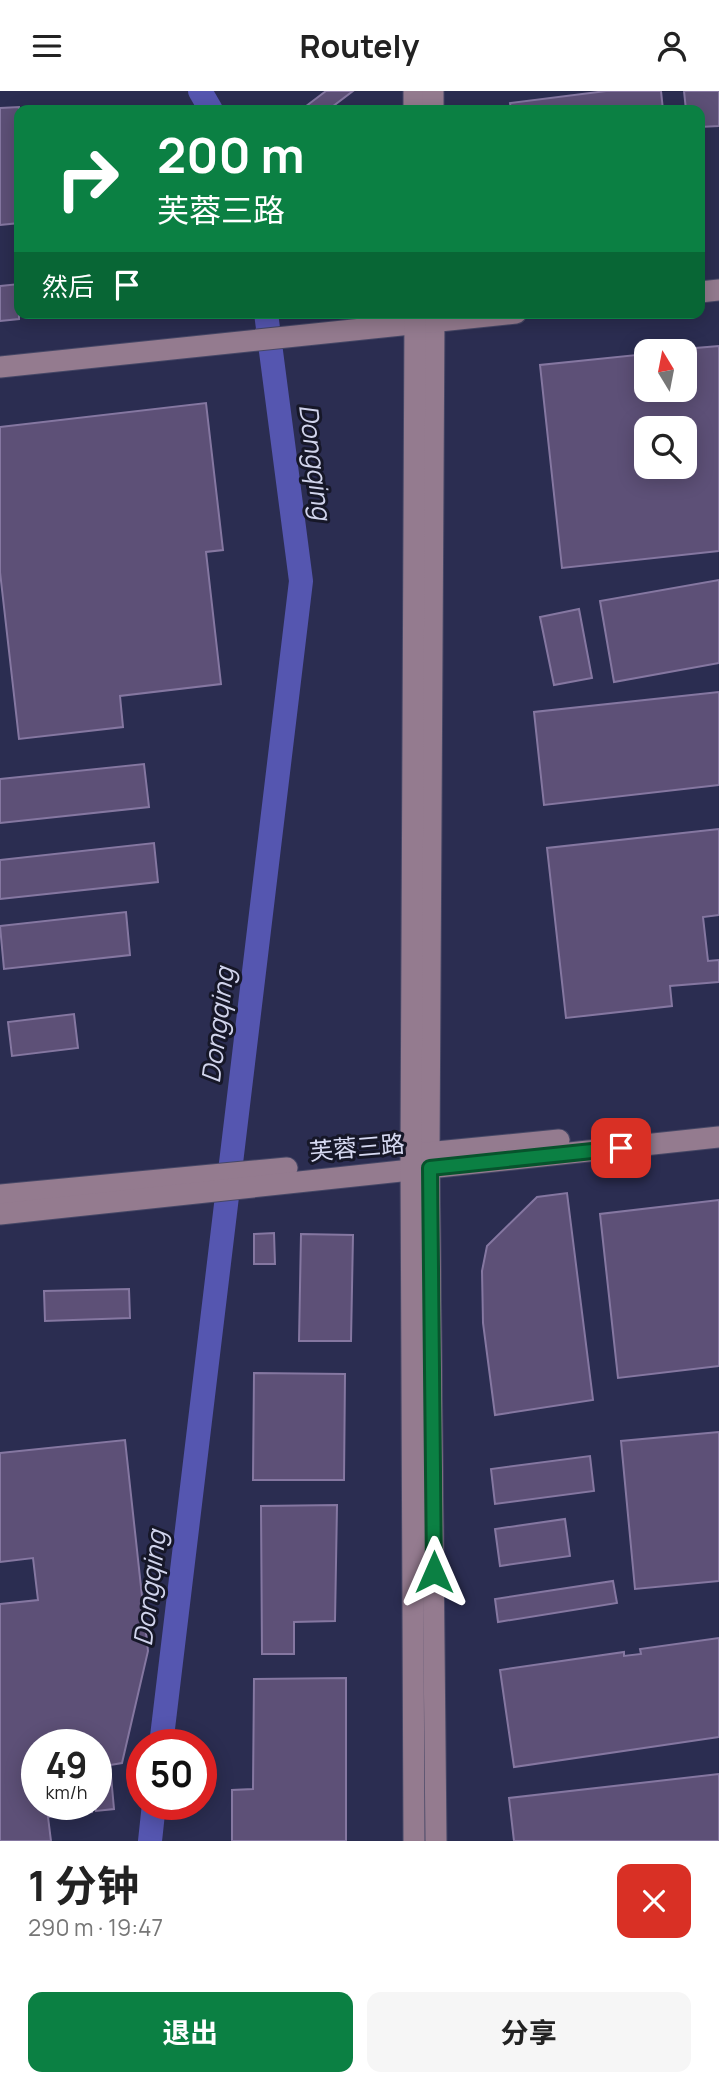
<!DOCTYPE html>
<html lang="zh">
<head>
<meta charset="utf-8">
<style>
  :root { --surface:#fff; --page:#f6f6f6; --text:#222; --muted:#767676; --accent:#0b8043 }
  body { margin:0; font-family:Manrope,"Noto Sans SC",sans-serif; background:var(--page); color:var(--text); height:100vh; display:flex; flex-direction:column; font-size:26px; white-space:nowrap }
  * { box-sizing:border-box; margin:0 }
  p { font-size:23px; color:var(--muted) }
  .icon { flex:none; width:38px; height:38px; fill:none; stroke:currentColor; stroke-width:2; stroke-linecap:round; stroke-linejoin:round }
  .map { position:relative; height:1750px; overflow:hidden }
  .side { display:flex; flex-direction:column; background:var(--surface); flex:1 }
  .side>* { flex:none }
  .guide { position:absolute; left:14px; top:14px; width:691px; height:214px; border-radius:14px; box-shadow:0 4px 18px #0003; background:#0b8043; color:#fff; overflow:hidden }
  .needle { width:46px; rotate:350deg }
  .tools { position:absolute; left:634px; top:248px; display:grid; gap:14px }
  .tools a { display:grid; place-items:center; width:63px; height:63px; border-radius:14px; background:var(--surface); box-shadow:0 4px 18px #0003; font-size:35px }
  .speed { position:absolute; left:21px; top:1638px; display:flex; gap:14px; font-size:35px; font-weight:700; text-align:center }
  .speed>* { display:grid; place-content:center; width:91px; height:91px; border-radius:50%; background:var(--surface); box-shadow:0 4px 18px #0003; line-height:1 }
  .speed small { font-size:18px; font-weight:400 }
  .speed .limit { border:10px solid #d22; background:#fff; color:#111 }
  .pin { position:absolute; display:grid; place-items:center; width:60px; height:60px; color:#fff; margin:-30px; border-radius:14px; box-shadow:0 4px 10px #0006 }
  .me { position:absolute; width:77px; margin:-38px; rotate:0deg; stroke-linejoin:round; filter:drop-shadow(0 0 5px #0008) }
  .turn { display:flex; align-items:center; gap:24px; height:147px; padding:0 28px; font-size:32px }
  .turn .icon { width:91px; height:91px; stroke-width:2.5 }
  .turn b { display:block; font-size:49px; line-height:60px }
  .then { display:flex; align-items:center; height:66px; padding:0 28px; background:#0003; gap:14px; font-size:26px }
  .round { display:grid; place-items:center; flex:none; width:74px; height:74px; border-radius:14px; background:var(--page) }
  .headline { display:flex; align-items:center; justify-content:space-between; height:119px; padding:0 28px }
  h1 { font-size:42px; font-weight:700; line-height:52px }
  .action { display:flex; gap:14px; margin-top:auto; padding:14px 28px }
  .action a { flex:1; height:80px; border-radius:14px; background:var(--accent); color:#fff; font-size:28px; font-weight:700; line-height:80px; text-align:center }
  .action a+a { background:var(--page); color:var(--text) }
  header { display:flex; justify-content:space-between; align-items:center; height:91px; padding:0 28px; background:var(--surface); font-size:32px; font-weight:700 }
  .map>svg:first-child { display:block }
  .lines { fill:none; stroke-linecap:round; stroke-linejoin:round }
  .river { stroke:#5556b0; stroke-width:24 }
  .building { fill:#5d5077; stroke:#8577a1; stroke-width:2; fill-rule:evenodd }
  .secondary-casing { stroke:#464766; stroke-width:23 }
  .secondary { stroke:#947b8f; stroke-width:21 }
  .route-casing { stroke:#07532c; stroke-width:18 }
  .route { stroke:#0b8043; stroke-width:12 }
  .labels { text-anchor:middle; stroke-width:6; stroke-linejoin:round; paint-order:stroke }
  .street-label { font-size:24px; fill:#d6d9f1; stroke:#161728 }
  .water-label { font-size:26px; font-style:italic; fill:#d0d3eb; stroke:#161728 }
</style>
</head>
<body>
<header><svg class="icon" aria-label="menu" viewBox="0 0 24 24"><path d="M4 6h16M4 12h16M4 18h16"/></svg>Routely<svg class="icon" aria-label="person" viewBox="0 0 24 24"><circle cx="12" cy="8" r="4"/><path d="M4 21q1-7 8-7t8 7"/></svg></header>
<div class="map">
<svg width="719" height="1750" viewBox="0 0 719 1750">
  <rect width="100%" height="100%" fill="#2b2d51"/>
  <g class="lines">
    <g class="river">
      <path d="M200,0L211,19"/>
      <path d="M161,1654L301,490L266,222"/>
      <path d="M150,1750L154,1713"/>
    </g>
  </g>
  <g class="building">
    <path d="M326,0H353L328,19H301Z"/>
    <path d="M606,0H661L663,19H511L510,12Z"/>
    <path d="M684,0H719V35L700,36V19H686Z"/>
    <path d="M19,16V132L0,134V17Z"/>
    <path d="M19,193V228L0,230V195Z"/>
    <path d="M719,255V460L562,477L540,274L646,263V299H684V258ZM646,338H684V376H646Z"/>
    <path d="M206,312L223,459L206,461L221,593L120,605L123,636L19,648L0,481V336Z"/>
    <path d="M719,489V572L614,591L600,510Z"/>
    <path d="M579,518L592,587L554,594L540,526Z"/>
    <path d="M719,601V694L544,714L534,621Z"/>
    <path d="M144,673L149,716L0,732V688Z"/>
    <path d="M719,738V824L703,826L708,870L719,869V891L670,895L672,915L566,927L547,757Z"/>
    <path d="M154,752L158,791L0,808V769Z"/>
    <path d="M126,821L130,864L4,878L0,835Z"/>
    <path d="M74,923L78,957L12,965L8,931Z"/>
    <path d="M567,1102L593,1309L495,1324L483,1232L482,1180L487,1155L537,1106Z"/>
    <path d="M719,1109V1275L618,1287L600,1123Z"/>
    <path d="M274,1142L275,1173H254V1143Z"/>
    <path d="M301,1143L353,1144L351,1250H299Z"/>
    <path d="M129,1198L130,1227L45,1230L44,1200Z"/>
    <path d="M254,1282L345,1283L344,1389H253Z"/>
    <path d="M719,1341V1490L635,1498L621,1350Z"/>
    <path d="M125,1349L148,1560L122,1672L110,1674L114,1718L96,1720V1654H37V1713H92V1721L48,1726L51,1750H0V1513L38,1509L33,1467L0,1471V1362Z"/>
    <path d="M590,1365L594,1400L495,1413L491,1378Z"/>
    <path d="M337,1414L335,1530L294,1531V1563H262L261,1415Z"/>
    <path d="M565,1428L570,1465L500,1475L495,1438Z"/>
    <path d="M613,1490L617,1512L498,1531L495,1508Z"/>
    <path d="M719,1547V1646L514,1676L500,1579L624,1561V1565L641,1563L640,1558Z"/>
    <path d="M346,1587V1750H232V1699L253,1698L254,1588Z"/>
    <path d="M719,1683V1750H514L509,1707Z"/>
  </g>
  <g class="lines">
    <defs>
      <g id="secondary">
        <path d="M414,0V19"/>
        <path d="M433,0V19"/>
        <path d="M700,201L719,199"/>
        <path d="M434,222L429,1062L436,1750"/>
        <path d="M0,276L516,222"/>
        <path d="M416,1063L559,1049"/>
        <path d="M0,1104L287,1077"/>
        <path d="M0,1123L719,1046"/>
        <path d="M414,1750L411,1063L415,222"/>
      </g>
    </defs>
    <use href="#secondary" class="secondary-casing"/>
    <use href="#secondary" class="secondary"/>
  </g>
  <g class="lines">
    <defs>
      <path id="route" d="M434,1481L430,1077L621,1057"/>
    </defs>
    <use href="#route" class="route-casing"/>
    <use href="#route" class="route"/>
  </g>
  <g class="labels">
    <g class="street-label">
      <text transform="translate(357 1057) rotate(-5)" y="8">芙蓉三路</text>
    </g>
    <g class="water-label">
      <text transform="translate(315 371) rotate(83)" y="9">Dongqing</text>
      <text transform="translate(218 934) rotate(-83)" y="9">Dongqing</text>
      <text transform="translate(150 1497) rotate(-83)" y="9">Dongqing</text>
    </g>
  </g>
</svg>
<div class="tools">
<a><svg class="needle" viewBox="-14 -14 28 28"><path d="M0-13l5 13h-10z" fill="#e53935"/><path d="M0 13l5-13h-10z" fill="#767676"/></svg></a>
<a><svg class="icon" aria-label="search" viewBox="0 0 24 24"><circle cx="10" cy="10" r="6"/><path d="M15 15l6 6"/></svg></a>
</div>
<div class="speed"><div>49<small>km/h</small></div><div class="limit">50</div></div>
<div class="pin" style="left:621px;top:1057px;background:#d93025"><svg class="icon" aria-label="arrive" viewBox="0 0 24 24"><path d="M6 21V4h12l-3 4 3 4H6"/></svg></div>
<svg class="me" style="left:434px;top:1481px" viewBox="-20 -20 40 40"><path d="M0-17L14 15 0 8-14 15z" fill="#0b8043" stroke="#fff" stroke-width="4"/></svg>
<div class="guide">
<div class="turn"><svg class="icon" aria-label="right" viewBox="0 0 24 24"><path d="M7 20v-9h11M14 6l5 5-5 5"/></svg><div><b>200 m</b>芙蓉三路</div></div>
<div class="then">然后<svg class="icon" aria-label="arrive" viewBox="0 0 24 24"><path d="M6 21V4h12l-3 4 3 4H6"/></svg></div>
</div>
</div>
<section class="side">
<div class="headline"><div><h1>1 分钟</h1><p>290 m · 19:47</p></div><a class="round" style="background:#d93025;color:#fff"><svg class="icon" aria-label="close" viewBox="0 0 24 24"><path d="M6 6l12 12M18 6L6 18"/></svg></a></div>
<div class="action"><a>退出</a><a>分享</a></div>
</section>
</body>
</html>
